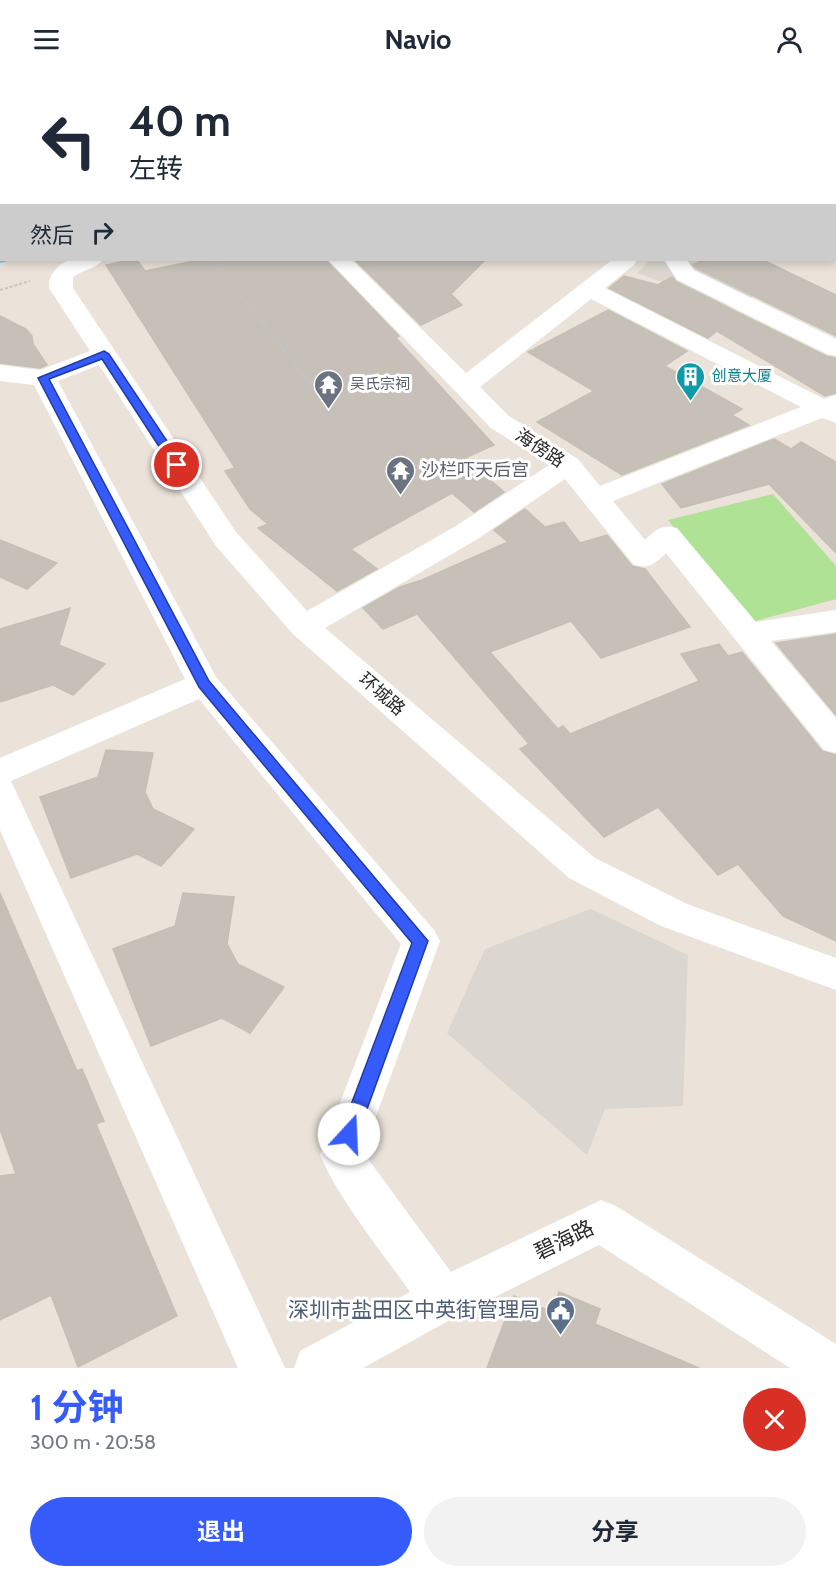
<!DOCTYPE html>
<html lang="zh">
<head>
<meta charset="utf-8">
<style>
  :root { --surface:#fff; --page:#f2f2f3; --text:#1f2937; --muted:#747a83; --accent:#355bfb }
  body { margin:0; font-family:Cabin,"Noto Sans SC",sans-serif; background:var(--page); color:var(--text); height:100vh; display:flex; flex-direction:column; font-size:22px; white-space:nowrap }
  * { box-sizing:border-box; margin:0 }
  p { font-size:20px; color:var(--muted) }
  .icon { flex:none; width:33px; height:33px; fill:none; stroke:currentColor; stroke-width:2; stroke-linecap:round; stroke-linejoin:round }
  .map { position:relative; height:1290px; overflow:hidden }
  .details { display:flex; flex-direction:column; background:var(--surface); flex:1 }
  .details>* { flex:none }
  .hud { position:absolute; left:0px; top:0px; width:837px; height:183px; box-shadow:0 3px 9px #0003; background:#fff; color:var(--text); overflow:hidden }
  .pin { position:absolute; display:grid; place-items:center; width:51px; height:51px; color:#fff; margin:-26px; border:3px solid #fff; border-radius:50%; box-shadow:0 2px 6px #0007 }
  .me { position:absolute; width:66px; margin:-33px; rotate:20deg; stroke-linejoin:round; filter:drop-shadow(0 0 4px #0008) }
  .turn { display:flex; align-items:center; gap:21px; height:126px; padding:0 30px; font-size:27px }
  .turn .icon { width:78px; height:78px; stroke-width:2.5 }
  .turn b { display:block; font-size:42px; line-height:51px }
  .then { display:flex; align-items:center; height:57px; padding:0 30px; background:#0003; gap:12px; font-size:22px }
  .round { display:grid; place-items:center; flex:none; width:63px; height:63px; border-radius:32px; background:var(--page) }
  .summary { display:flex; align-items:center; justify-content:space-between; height:102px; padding:0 30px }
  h1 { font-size:36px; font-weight:700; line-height:45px; color:var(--accent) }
  .action { display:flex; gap:12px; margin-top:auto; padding:12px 30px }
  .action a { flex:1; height:69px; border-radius:36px; background:var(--accent); color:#fff; font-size:24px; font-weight:700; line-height:69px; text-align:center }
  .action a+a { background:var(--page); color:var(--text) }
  header { display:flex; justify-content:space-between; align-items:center; height:78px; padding:0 30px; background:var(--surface); font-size:27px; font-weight:700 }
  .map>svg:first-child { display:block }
  .green { fill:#afe294 }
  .plaza { fill:#dbd6cf }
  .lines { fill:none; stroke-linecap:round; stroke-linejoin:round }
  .stream { fill:#69ccef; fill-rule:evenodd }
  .building { fill:#c6c0b9; stroke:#c6bfb3; stroke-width:1.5 }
  .path-far1 { stroke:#c3c3c3; stroke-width:2; stroke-dasharray:3 2; stroke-linecap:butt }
  .path { stroke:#c3c3c3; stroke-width:3; stroke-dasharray:4 2; stroke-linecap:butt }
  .lane { fill:#fff; fill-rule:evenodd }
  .street { fill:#fff; fill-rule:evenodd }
  .route { fill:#355bfb; stroke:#223ba3; stroke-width:1.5 }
  .labels { text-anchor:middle; stroke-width:6; stroke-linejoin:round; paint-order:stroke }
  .far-culture-label { font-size:15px; fill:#0d838f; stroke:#fff; text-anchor:start }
  .far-worship-label { font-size:15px; fill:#5b616d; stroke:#fff; text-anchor:start }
  .street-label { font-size:18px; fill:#282828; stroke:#fff }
  .worship-label { font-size:18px; fill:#5b616d; stroke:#fff; text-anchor:start }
  .near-street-label { font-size:21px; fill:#282828; stroke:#fff }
  .near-service-label { font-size:21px; fill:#4e5e75; stroke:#fff; text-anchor:end }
</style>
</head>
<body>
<header><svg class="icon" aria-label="menu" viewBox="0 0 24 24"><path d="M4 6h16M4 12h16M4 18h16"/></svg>Navio<svg class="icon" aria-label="person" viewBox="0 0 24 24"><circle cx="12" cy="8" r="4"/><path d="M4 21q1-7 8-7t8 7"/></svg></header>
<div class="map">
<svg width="836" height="1290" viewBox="0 0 836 1290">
  <rect width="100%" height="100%" fill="#ebe3d9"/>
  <path class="green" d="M773,416L836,488V521L748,545L668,442Z"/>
  <g class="plaza">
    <path d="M650,182H695L754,218L737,231L637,195Z"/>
    <path d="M591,831L688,877L683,1028L605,1031L587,1077L447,955L485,871Z"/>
  </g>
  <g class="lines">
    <path class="stream" d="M0,181L11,182L0,185Z"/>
  </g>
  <g class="building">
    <path d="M130,182H137L145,193L199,182H326L399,258L396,260L494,367L465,380L504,414L474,434L452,415L351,471L377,491L337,513L258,450L268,446L250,431L225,393L235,390L106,187Z"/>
    <path d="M355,182H485L451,216L462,227L421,247Z"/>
    <path d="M702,182H763L836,217V258L696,190L693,187Z"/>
    <path d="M624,198L658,207L672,199L676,204L826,278L836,280V315L825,318L717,253L708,260L609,210Z"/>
    <path d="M608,232L687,273L665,288L742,331L732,337L749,347L622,397L537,344L594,313L528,274Z"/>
    <path d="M0,238L26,251L32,258L33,266L47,287L40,290L0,285Z"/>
    <path d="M774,361L791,371L801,364L836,384V475L769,406L681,430L662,406Z"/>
    <path d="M525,431L545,449L564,444L580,465L607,457L632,488L645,491L690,549L601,580L571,543L490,574L558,651L563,648L570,656L699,603L681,576L719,566L728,578L742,574L822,673L836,677V863L783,838L738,786L718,797L658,729L604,759L520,671L529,666L417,536L383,551L363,530L400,509L422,502L508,464L494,452Z"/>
    <path d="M0,462L57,485L27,511L0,499Z"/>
    <path d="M70,530L59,567L105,586L73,617L53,607L0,624V551Z"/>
    <path d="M836,556V637L776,565Z"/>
    <path d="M106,672L153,675L145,714L153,731L194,751L161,788L137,776L71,800L40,719L98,699Z"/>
    <path d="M0,815L77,993L82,991L104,1043L96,1046L177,1238L78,1289L51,1217L0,1242V1098L16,1096L0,1051Z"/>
    <path d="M183,815L234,819L227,866L238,886L284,909L250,955L222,940L151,968L113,871L175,848Z"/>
    <path d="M559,1214L600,1231L595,1246L699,1290H487L514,1218L552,1234Z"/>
  </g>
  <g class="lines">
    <g class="path-far1">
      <path d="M215,182L247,224"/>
      <path d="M0,212L30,203"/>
    </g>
    <path class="path" d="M246,223L331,332"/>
    <g class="lane">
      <path d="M735,0H747L748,2H736Z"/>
      <path d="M752,0H766L751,2Z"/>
    </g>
    <g class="street">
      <path d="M25,0H45V2H26Z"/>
      <path d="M453,0H474L475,2H454Z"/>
      <path d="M799,0H819L798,2Z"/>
      <path d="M2,151V165L0,166V152Z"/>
      <path d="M69,182H103C96,191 82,192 73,199V210L236,454L307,533L456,448L549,387L491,350L328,182H352L466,295L612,182H637L634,187L605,210L824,321L836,317V345L822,340L613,423L645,462C656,451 662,446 677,450L756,544L836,532V554L771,563L836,640V675L824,672L666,475C655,486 649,491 634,487L565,401L476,462L325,550L595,780L687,826L836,880V912L661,848L569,800L293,556L216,468L99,287L58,303L216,599L434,852L440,863L363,1074L451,1194L601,1122L616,1128L836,1266V1290H790L599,1167L459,1237L363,1290H294L300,1273L410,1214C380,1171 341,1125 320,1077L401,866L199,621L11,703L285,1290H238L0,752V680L185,601L34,307L0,303V287L40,292L90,273L49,210C48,196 58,187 69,182ZM591,221L801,329L600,408L578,381L509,338L480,309Z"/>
      <path d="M664,182H687L694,192L836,261V278L827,276L677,202Z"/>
    </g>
  </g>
  <path class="route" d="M104,273L109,276L183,387L181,390H173L102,281L49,301L209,603L428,863L358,1056L355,1061L349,1064L343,1061L340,1056L412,865L199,609L38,300Z"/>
  <defs>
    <symbol id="building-pin" viewBox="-11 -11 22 30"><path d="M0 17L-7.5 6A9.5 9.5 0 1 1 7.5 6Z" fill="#0f9aa8" stroke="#fff"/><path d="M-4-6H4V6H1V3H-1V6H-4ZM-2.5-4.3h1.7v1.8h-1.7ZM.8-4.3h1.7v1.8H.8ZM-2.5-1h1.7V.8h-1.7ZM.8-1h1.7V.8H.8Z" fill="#fff"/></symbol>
    <symbol id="temple-pin" viewBox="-11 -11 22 30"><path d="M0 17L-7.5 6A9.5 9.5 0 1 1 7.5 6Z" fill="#6b7280" stroke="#fff"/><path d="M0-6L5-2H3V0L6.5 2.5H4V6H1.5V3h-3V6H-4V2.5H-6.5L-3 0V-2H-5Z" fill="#fff"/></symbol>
    <symbol id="civic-pin" viewBox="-11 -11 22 30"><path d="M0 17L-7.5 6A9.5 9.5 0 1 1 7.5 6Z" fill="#5c6f8a" stroke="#fff"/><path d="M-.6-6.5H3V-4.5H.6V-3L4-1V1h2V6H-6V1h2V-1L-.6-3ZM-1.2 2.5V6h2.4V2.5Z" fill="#fff"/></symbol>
  </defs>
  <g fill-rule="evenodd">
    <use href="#building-pin" x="674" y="282" width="33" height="45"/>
    <use href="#temple-pin" x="312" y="290" width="33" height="45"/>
    <use href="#temple-pin" x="384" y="376" width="33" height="45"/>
    <use href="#civic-pin" x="544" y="1216" width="33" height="45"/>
  </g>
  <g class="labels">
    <g class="far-culture-label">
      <text x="712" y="303">创意大厦</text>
    </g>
    <g class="far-worship-label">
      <text x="350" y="311">吴氏宗祠</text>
    </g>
    <g class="street-label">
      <text transform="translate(540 370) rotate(33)" y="6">海傍路</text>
      <text transform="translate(382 616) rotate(41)" y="6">环城路</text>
    </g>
    <g class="worship-label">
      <text x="421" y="398">沙栏吓天后宫</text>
    </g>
    <g class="near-street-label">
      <text transform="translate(564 1162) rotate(-26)" y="7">碧海路</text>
    </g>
    <g class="near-service-label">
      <text x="540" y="1239">深圳市盐田区中英街管理局</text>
    </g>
  </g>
</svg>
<div class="pin" style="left:177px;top:387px;background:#d93025"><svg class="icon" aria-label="arrive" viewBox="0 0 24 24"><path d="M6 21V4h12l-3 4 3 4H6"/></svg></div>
<svg class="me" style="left:349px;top:1056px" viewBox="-20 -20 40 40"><circle r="19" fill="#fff"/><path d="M0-13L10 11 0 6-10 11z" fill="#355bfb"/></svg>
<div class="hud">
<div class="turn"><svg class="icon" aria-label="left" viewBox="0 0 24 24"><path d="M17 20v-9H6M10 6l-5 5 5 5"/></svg><div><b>40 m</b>左转</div></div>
<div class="then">然后<svg class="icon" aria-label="right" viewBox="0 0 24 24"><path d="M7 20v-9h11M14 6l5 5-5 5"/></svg></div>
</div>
</div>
<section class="details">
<div class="summary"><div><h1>1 分钟</h1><p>300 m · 20:58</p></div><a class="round" style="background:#d93025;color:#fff"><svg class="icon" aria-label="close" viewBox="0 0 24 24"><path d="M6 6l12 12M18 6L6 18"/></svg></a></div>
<div class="action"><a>退出</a><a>分享</a></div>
</section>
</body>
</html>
